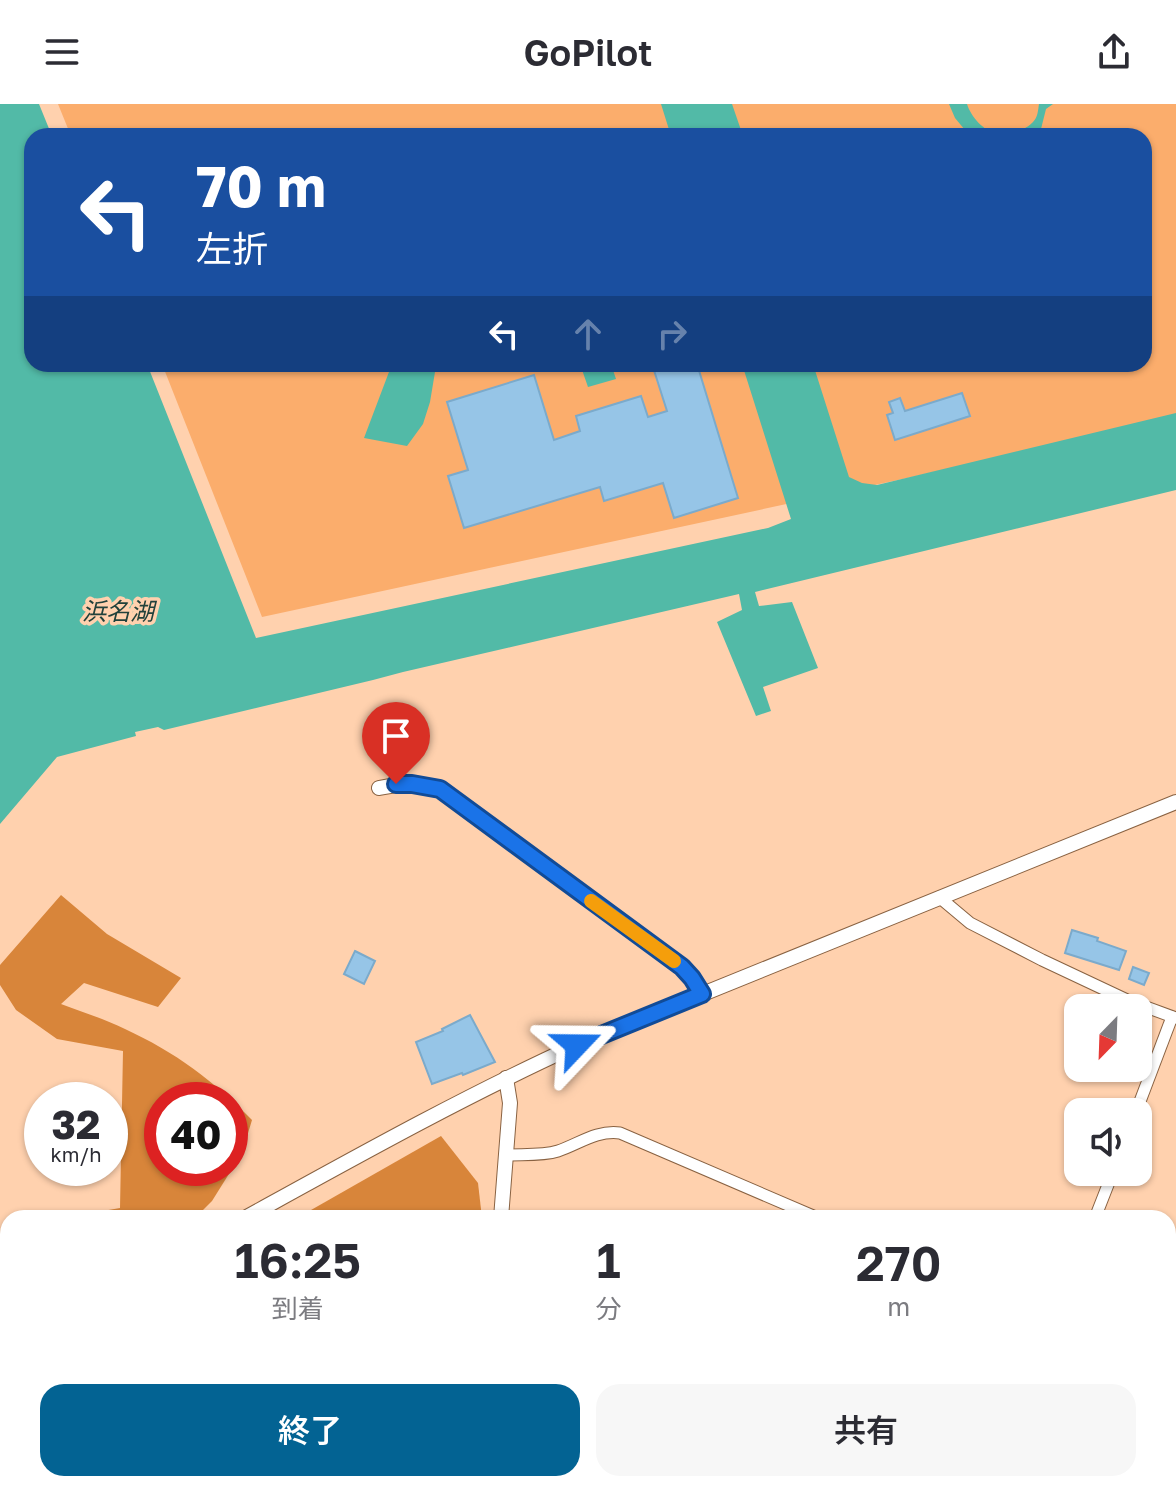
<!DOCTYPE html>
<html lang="ja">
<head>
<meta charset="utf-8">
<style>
  :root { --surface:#fff; --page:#f7f7f7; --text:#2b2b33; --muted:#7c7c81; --accent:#036393 }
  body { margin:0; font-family:"Golos Text","Noto Sans JP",sans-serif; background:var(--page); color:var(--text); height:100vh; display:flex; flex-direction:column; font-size:30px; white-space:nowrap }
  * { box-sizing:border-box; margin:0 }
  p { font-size:26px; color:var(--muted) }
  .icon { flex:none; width:44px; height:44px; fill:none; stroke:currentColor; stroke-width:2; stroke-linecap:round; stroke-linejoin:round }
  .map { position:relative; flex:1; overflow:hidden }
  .side { position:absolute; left:0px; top:1106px; width:1176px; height:282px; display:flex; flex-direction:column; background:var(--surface); border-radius:24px 24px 0 0; box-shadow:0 2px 6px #0004 }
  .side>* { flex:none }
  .banner { position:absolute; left:24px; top:24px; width:1128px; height:244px; border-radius:24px; box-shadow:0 2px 6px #0004; background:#1a4fa0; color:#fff; overflow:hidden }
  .needle { width:52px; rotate:203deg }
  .fabs { position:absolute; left:1064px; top:890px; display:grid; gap:16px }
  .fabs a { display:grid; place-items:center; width:88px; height:88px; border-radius:16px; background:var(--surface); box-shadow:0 2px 6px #0004; font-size:40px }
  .speed { position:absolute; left:24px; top:978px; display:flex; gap:16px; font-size:40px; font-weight:700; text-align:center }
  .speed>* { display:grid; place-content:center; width:104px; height:104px; border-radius:50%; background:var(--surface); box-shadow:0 2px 6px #0004; line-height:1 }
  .speed small { font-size:20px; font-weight:400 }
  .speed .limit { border:12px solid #d22; background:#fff; color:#111 }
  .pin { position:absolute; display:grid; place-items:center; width:68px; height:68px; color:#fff; margin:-82px -34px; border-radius:50% 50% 50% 0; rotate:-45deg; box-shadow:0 0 8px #0007 }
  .pin .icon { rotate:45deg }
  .me { position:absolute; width:88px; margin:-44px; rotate:67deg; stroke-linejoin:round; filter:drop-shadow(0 0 6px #0008) }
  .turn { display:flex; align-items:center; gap:28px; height:168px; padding:0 40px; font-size:36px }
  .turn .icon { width:104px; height:104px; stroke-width:2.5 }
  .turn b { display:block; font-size:56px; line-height:68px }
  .lanes { display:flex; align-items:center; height:76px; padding:0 40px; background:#0003; justify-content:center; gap:40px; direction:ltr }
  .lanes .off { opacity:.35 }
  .eta { display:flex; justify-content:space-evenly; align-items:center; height:136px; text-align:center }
  .eta b { font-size:48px; font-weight:600; line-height:56px }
  .primary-button { display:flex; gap:16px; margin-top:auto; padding:16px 40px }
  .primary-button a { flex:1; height:92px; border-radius:24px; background:var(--accent); color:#fff; font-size:32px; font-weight:600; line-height:92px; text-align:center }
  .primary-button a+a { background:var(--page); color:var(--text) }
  header { display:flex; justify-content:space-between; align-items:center; height:104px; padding:0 40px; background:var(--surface); font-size:36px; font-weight:600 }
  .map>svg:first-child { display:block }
  .green { fill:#fbad6c }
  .forest { fill:#d8853a; fill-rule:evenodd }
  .water { fill:#52baa7 }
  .building { fill:#96c5e7; stroke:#7baacb; stroke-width:2 }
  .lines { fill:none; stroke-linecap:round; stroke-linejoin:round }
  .minor-casing { stroke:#896242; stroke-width:13 }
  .tertiary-casing { stroke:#896242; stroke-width:16 }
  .minor { stroke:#fff; stroke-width:11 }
  .tertiary { stroke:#fff; stroke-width:14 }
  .route-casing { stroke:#114b97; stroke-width:20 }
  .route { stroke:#1a73e8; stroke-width:14 }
  .slow { stroke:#f59e0b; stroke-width:14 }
  .labels { text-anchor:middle; stroke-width:7; stroke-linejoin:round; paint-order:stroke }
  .water-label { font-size:24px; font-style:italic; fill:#21413b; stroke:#ffd1ae }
</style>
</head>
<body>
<header><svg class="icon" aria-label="menu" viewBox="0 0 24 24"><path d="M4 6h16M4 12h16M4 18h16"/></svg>GoPilot<svg class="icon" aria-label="share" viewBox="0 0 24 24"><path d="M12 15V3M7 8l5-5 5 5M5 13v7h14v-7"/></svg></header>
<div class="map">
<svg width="1176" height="1387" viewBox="0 0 1176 1387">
  <rect width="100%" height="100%" fill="#ffd1ae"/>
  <path class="green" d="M58,0H1176V312L912,373L262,513L162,260H1144V32H71Z"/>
  <g class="forest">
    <path d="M61,791L107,830L181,874L158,903L84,879L61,900C82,908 105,915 125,925C175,948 214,977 252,1016L242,1049L212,1097L195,1114H96L97,1108L120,1104L123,947L57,935L16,906L0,881V861ZM162,996H230V1064H162Z"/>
    <path d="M441,1032L478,1079L482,1114H297Z"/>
    <path d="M8,1287V1380H277L279,1387H0V1291Z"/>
  </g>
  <g class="water">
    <path d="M0,0H39L52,32H32V260H147L256,534L768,424L791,415L742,260H813L849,373L862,379L877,381L1176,309V386L755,488L759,502L792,498L818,564L763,583L771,607L756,612L717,518L742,506L739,490L403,568L373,576L164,626L158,623L135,628L136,632L57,653L0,720Z"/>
    <path d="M661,0H732L743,32H671Z"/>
    <path d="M949,0H967C971,13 984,27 998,31C1007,34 1027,25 1033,18C1038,13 1038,6 1039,0H1053L1046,5L1041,25L1043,32H970L955,14Z"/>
    <path d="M392,260H445L435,268L430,298L423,320L407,342L364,334Z"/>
    <path d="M580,260H611L616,275L588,283Z"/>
  </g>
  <g class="building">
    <path d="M652,260H697L738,394L674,414L663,379L604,397L600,383L464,424L448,372L468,366L447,298L534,271L554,336L580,327L576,312L641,292L648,313L667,307Z"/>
    <path d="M962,289L970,312L895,336L887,311L893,309L889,298L900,294L905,307Z"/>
    <path d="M1072,826L1098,834L1097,837L1126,847L1119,866L1065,849Z"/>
    <path d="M355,847L375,857L364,880L344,870Z"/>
    <path d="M1133,863L1149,869L1144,881L1129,875Z"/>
    <path d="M470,911L495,958L463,971L462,969L432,980L416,938L443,927L442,925Z"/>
  </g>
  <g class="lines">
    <defs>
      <g id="minor">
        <path d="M939,793L970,819L1042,856L1127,896L1176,914"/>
        <path d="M1136,1008L1172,913"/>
        <path d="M506,1051C523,1050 542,1052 558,1047C579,1040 596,1026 620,1029L818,1114"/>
        <path d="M1095,1114L1113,1068"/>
        <path d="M1168,1266L1176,1270"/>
        <path d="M754,1380L771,1387"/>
        <path d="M690,1387L697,1380"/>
        <path d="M993,1387L996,1380"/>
      </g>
      <g id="tertiary">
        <path d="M379,684C400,679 419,681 440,685L682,863L692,874L702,890"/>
        <path d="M245,1114C354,1054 463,993 577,941L1176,698"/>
        <path d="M501,1114L510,999L506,974"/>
        <path d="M0,1258L8,1254"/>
        <path d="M559,1380L562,1387"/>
        <path d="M442,1387L464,1380"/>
      </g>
    </defs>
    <use href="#minor" class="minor-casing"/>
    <use href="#tertiary" class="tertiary-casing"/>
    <use href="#minor" class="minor"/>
    <use href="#tertiary" class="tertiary"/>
  </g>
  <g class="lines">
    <defs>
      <path id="route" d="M396,680H412L440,685L682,863L692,874L702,890L577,941"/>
    </defs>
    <use href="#route" class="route-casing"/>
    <use href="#route" class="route"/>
    <path class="slow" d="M591,797L674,857"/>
  </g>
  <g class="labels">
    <g class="water-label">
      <text x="118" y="516">浜名湖</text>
    </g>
  </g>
</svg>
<div class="fabs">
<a><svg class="needle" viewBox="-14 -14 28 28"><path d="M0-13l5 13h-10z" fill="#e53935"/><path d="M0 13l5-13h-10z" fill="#7c7c81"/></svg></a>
<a><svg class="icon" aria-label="sound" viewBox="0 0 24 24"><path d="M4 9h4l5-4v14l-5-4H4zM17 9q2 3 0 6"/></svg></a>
</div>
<div class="speed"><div>32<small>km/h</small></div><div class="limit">40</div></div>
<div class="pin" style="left:396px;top:680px;background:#d93025"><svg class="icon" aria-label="arrive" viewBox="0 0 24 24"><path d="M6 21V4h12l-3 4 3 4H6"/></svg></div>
<svg class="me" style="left:577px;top:941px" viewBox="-20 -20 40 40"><path d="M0-17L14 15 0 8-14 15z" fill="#1a73e8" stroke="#fff" stroke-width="4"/></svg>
<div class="banner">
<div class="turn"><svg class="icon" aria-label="left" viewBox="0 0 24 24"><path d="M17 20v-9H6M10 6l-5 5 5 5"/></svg><div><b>70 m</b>左折</div></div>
<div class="lanes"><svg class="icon" aria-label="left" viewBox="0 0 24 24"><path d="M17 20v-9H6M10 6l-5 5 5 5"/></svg><svg class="icon off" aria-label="ahead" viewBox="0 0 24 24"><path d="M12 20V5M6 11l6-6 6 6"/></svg><svg class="icon off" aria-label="right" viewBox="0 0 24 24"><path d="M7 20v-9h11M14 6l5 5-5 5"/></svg></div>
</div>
<section class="side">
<div class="eta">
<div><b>16:25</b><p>到着</p></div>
<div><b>1</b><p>分</p></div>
<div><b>270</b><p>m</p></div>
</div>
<div class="primary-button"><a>終了</a><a>共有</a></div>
</section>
</div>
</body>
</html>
